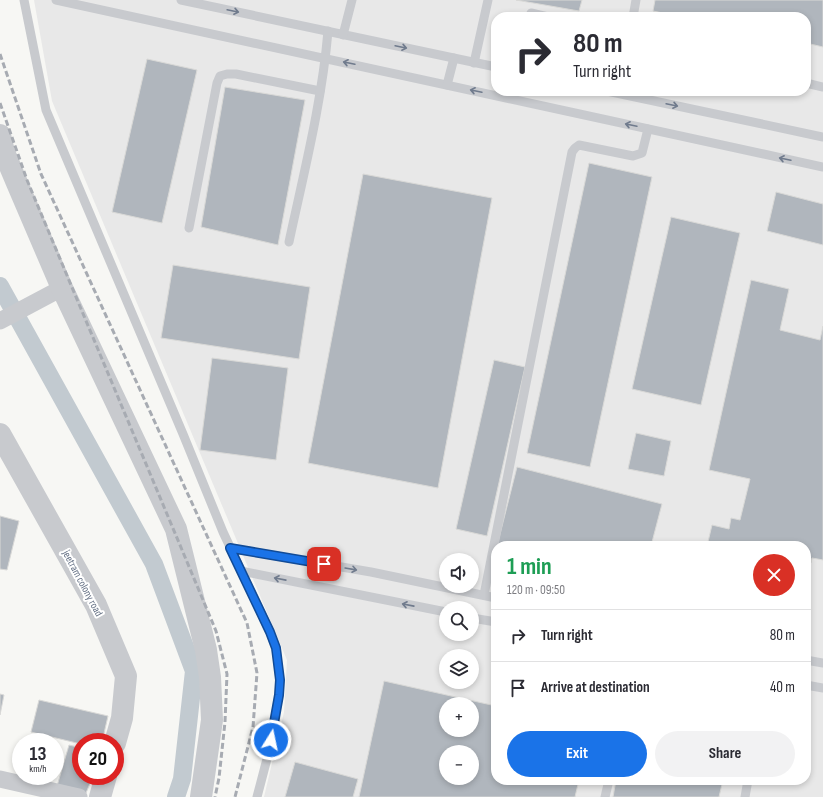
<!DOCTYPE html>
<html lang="en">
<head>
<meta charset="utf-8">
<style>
  :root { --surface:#fff; --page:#f2f2f3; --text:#2b2b33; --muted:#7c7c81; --line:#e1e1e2; --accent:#1a73e8 }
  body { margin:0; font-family:"Sofia Sans Condensed",sans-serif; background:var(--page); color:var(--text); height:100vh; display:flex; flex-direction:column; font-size:15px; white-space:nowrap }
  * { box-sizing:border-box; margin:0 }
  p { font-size:13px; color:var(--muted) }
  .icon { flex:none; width:22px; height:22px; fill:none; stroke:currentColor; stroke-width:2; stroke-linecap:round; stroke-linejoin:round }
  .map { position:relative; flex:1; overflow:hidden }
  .panel { position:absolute; left:491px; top:541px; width:320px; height:244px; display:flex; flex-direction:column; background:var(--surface); border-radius:16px; box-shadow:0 2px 6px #0003 }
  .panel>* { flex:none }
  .top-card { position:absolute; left:491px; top:12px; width:320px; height:84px; border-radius:16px; box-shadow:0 2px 6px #0003; background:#fff; color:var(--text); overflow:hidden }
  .buttons { position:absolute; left:439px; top:553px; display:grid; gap:8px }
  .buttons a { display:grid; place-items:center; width:40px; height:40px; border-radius:50%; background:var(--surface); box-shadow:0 2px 6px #0003; font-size:20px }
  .speed { position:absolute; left:12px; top:733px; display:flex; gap:8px; font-size:20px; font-weight:700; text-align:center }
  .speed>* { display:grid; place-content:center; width:52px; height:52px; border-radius:50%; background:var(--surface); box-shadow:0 2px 6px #0003; line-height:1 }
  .speed small { font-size:10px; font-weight:400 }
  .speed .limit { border:6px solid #d22; background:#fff; color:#111 }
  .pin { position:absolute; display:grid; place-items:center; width:34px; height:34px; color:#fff; margin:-17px; border-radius:8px; box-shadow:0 2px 6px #0006 }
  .me { position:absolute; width:44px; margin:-22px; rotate:10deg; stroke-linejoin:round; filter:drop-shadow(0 0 3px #0008) }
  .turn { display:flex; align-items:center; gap:14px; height:84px; padding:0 16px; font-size:18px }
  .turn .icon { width:52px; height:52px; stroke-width:2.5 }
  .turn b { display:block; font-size:28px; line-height:34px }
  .round { display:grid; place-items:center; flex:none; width:42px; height:42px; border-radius:21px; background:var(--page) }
  .overview { display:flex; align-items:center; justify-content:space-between; height:68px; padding:0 16px }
  h1 { font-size:24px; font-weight:700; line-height:30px; color:#1e9e55 }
  .action { display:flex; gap:8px; margin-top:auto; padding:8px 16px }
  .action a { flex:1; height:46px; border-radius:24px; background:var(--accent); color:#fff; font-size:16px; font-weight:700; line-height:46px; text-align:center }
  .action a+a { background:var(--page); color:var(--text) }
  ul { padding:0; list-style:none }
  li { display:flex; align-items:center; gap:12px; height:52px; padding:0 16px; border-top:1px solid var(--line) }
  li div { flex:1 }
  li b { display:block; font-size:15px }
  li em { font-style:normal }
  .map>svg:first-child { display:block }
  .built { fill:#e8e8e8; fill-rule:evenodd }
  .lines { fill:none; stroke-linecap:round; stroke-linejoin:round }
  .canal { stroke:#c2cad0; stroke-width:18 }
  .building { fill:#b0b6bd; stroke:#d9d9d7; fill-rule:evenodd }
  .service { stroke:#c8cace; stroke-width:9 }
  .minor { stroke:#c8cace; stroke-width:17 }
  .tertiary { stroke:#c8cace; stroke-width:22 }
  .rail { stroke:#a7abb2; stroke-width:3; stroke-dasharray:6 3; stroke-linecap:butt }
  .oneway { stroke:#707b8d }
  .route-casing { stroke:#114b97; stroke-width:10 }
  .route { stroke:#1a73e8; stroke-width:7 }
  .labels { text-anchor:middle; stroke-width:4; stroke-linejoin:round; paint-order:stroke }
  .street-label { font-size:11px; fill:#667286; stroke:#fff }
</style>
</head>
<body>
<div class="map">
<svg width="823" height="797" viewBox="0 0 823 797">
  <rect width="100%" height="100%" fill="#f7f7f4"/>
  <path class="built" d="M34,0H823V797H264L284,712L287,660L52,101ZM496,17H806V91H496ZM496,546H806V780H496ZM446,560H472V586H446ZM446,608H472V634H446ZM446,656H472V682H446ZM446,704H472V730H446ZM446,752H472V778H446Z"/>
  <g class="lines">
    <path class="canal" d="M0,286L154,564L194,671L182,779L176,797"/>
  </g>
  <g class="building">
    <path d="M516,0H582L579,11Z"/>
    <path d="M655,0H823V47L806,43V17H683L653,11Z"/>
    <path d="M147,59L197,70L162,223L112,212Z"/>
    <path d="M225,87L305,100L278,245L201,227Z"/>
    <path d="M589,163L652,177L590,467L527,453Z"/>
    <path d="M363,174L492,198L438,488L308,463Z"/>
    <path d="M776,192L823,204V245L767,231Z"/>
    <path d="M671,217L740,233L701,405L632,389Z"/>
    <path d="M173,265L310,287L299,359L161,338Z"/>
    <path d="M751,280L789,289L780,330L820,340L823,326V560L812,558L811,563L806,562V546H707L712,525L729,529L731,518L740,520L750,479L709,470Z"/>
    <path d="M212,358L288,368L276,460L200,450Z"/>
    <path d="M494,360L525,367L487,536L456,529Z"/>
    <path d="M636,433L671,441L664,476L628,469Z"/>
    <path d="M517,467L662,504L651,546H497Z"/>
    <path d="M0,516L19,521L7,570L0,569Z"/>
    <path d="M384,681L496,706V780H579L575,797H359ZM446,704H472V730H446ZM446,752H472V778H446Z"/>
    <path d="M0,694L4,695L0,715Z"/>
    <path d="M39,700L108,716L102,742H81V744L31,732Z"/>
    <path d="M69,745L81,748V776H93L86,793L57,786Z"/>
    <path d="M295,762L358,779L353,797H285Z"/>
    <path d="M616,780H723L719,797H613Z"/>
  </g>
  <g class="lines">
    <g class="service">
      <path d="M24,0L46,110L183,434L223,532L270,632L276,648L280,680L279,695L268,755L257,797"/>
      <path d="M56,0L823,167"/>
      <path d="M181,0L496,67"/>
      <path d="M531,13L548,17"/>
      <path d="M633,17L636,0"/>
      <path d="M343,35L352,0"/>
      <path d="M474,63L488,0"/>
      <path d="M806,83L823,87"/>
      <path d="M447,85L454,58"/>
      <path d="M607,91L823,137"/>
      <path d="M189,228L217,83L220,76L227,74H236L320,91"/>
      <path d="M289,242C304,172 322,102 328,31"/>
      <path d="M230,548L371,572L496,598"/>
      <path d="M241,571L446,612"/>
      <path d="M484,595L572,152L575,148L579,145L633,156L642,153L648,129"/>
      <path d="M472,618L496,622"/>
      <path d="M806,660L823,663"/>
      <path d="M806,685L823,688"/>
      <path d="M605,797L609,780"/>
      <path d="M745,797L748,780"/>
    </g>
    <g class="minor">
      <path d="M0,321L62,288"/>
      <path d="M0,779L79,797"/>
    </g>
    <g class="tertiary">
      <path d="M0,135L4,152L17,183L62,288L176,529L206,650L210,677L212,720L201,797"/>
      <path d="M0,434L96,605L126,676L122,718L115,743"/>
      <path d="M100,797L106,776"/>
    </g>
    <g class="rail">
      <path d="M0,54L41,174L247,623L257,673L253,727L235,797"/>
      <path d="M0,103L27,180L216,631L227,674L225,722L219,778L215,797"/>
    </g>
  </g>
  <defs><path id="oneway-shaft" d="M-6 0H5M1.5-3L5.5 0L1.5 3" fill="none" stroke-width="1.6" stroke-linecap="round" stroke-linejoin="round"/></defs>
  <g class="oneway">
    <use href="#oneway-shaft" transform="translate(233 11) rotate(12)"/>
    <use href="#oneway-shaft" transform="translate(401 47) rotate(12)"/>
    <use href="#oneway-shaft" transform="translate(349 63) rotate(-168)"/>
    <use href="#oneway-shaft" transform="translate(476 91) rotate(-168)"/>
    <use href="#oneway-shaft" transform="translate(672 105) rotate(12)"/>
    <use href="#oneway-shaft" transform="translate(631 125) rotate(-168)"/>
    <use href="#oneway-shaft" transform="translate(785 159) rotate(-168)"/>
    <use href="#oneway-shaft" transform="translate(351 569) rotate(10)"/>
    <use href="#oneway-shaft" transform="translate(280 579) rotate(-169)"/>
    <use href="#oneway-shaft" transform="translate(408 605) rotate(-169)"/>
  </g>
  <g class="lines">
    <defs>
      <path id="route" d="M271,740L279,695L280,680L276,648L270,632L230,548L324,564"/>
    </defs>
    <use href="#route" class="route-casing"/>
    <use href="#route" class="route"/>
  </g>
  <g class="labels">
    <g class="street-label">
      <text transform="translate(83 583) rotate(62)" y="4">jeetram colony road</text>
    </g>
  </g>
</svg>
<div class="buttons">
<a><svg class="icon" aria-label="sound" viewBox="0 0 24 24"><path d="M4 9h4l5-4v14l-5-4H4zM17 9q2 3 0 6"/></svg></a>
<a><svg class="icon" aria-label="search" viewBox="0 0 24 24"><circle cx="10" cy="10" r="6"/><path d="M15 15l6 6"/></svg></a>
<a><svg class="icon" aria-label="layers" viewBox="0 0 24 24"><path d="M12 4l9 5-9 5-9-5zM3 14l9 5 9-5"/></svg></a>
<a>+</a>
<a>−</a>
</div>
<div class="speed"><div>13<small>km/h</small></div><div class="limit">20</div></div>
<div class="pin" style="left:324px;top:564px;background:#d93025"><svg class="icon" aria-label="arrive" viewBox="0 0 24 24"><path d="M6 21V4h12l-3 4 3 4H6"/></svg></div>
<svg class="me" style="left:271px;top:740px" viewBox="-20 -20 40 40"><circle r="17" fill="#1a73e8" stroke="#fff" stroke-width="3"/><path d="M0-11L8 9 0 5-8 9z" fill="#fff"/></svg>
<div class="top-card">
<div class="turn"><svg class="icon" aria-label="right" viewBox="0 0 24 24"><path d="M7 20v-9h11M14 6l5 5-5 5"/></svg><div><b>80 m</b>Turn right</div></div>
</div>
<section class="panel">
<div class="overview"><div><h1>1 min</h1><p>120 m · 09:50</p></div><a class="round" style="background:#d93025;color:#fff"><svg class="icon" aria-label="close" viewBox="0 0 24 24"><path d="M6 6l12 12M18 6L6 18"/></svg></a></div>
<ul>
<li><svg class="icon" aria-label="right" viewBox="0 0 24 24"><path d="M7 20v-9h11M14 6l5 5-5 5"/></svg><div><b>Turn right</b></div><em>80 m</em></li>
<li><svg class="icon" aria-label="arrive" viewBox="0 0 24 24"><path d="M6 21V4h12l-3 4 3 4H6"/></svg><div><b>Arrive at destination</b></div><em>40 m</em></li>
</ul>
<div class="action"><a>Exit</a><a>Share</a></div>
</section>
</div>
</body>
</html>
